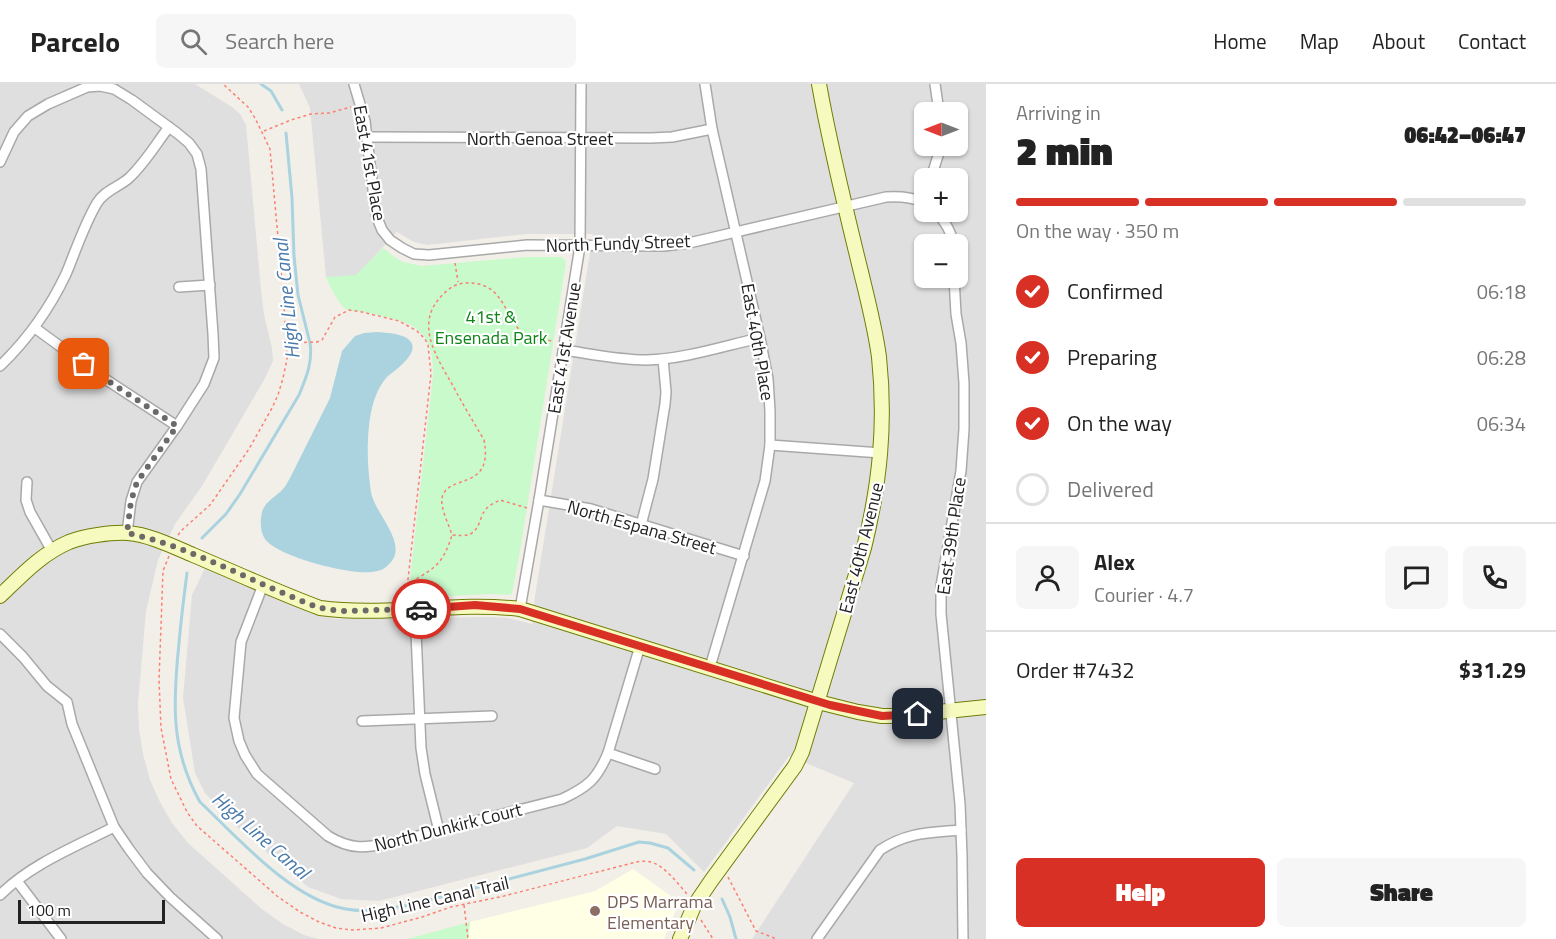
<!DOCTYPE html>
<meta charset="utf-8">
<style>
:root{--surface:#fff;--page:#f6f6f6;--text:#222;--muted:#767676;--line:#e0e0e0;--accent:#d93025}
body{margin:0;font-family:"Titillium Web",sans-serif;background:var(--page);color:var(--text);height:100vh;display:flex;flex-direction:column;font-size:22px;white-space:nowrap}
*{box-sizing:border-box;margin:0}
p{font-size:20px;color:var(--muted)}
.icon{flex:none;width:33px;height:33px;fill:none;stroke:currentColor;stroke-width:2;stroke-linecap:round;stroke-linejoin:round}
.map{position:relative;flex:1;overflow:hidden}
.panel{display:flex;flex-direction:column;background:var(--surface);width:570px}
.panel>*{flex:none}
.needle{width:39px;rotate:270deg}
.controls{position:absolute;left:914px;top:18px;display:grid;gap:12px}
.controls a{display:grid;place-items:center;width:54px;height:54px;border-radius:9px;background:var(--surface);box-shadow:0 2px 4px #0004;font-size:30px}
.scale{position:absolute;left:18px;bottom:15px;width:147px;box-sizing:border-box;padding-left:6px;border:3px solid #222;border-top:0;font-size:16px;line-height:21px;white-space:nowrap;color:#222;-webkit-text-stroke:4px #fff;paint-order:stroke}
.pin{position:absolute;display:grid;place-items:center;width:51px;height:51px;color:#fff;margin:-26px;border-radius:12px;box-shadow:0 3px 9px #0006}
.courier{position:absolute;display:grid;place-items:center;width:60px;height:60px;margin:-30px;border:4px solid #d93025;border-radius:50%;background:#fff;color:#222;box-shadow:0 2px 8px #0007}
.overview em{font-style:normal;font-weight:800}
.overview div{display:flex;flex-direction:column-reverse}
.overview{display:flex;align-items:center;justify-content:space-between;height:102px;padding:0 30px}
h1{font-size:39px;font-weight:800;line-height:45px}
.bar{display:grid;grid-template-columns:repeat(4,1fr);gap:9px 6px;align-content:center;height:72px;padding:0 30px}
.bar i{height:8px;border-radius:4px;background:var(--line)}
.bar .selected{background:var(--accent)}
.bar p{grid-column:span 4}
.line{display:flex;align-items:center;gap:15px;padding:0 30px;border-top:2px solid var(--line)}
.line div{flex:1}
.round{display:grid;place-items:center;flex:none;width:63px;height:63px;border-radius:9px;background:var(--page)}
ol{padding:0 30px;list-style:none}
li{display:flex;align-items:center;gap:18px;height:66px}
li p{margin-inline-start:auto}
li .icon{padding:6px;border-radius:50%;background:var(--accent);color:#fff;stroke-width:4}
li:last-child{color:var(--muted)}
li i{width:33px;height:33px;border:3px solid var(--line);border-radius:50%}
.cta{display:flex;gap:12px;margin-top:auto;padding:12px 30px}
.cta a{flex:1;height:69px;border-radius:9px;background:var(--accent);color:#fff;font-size:24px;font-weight:800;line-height:69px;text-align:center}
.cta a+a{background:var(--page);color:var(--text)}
header{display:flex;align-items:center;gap:36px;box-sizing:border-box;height:84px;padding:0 30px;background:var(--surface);border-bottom:2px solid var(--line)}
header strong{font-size:28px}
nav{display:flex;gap:33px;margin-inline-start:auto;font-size:21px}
.search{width:420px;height:54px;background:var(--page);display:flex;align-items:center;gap:15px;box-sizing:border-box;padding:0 21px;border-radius:9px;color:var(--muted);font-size:22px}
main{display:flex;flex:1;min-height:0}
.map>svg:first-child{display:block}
.residential{fill:#e0dfdf;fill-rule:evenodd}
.education{fill:#ffffe5}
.park{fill:#c8facc}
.water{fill:#aad3df}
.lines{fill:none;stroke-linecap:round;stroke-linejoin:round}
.stream{stroke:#aad3df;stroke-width:3}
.street-casing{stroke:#a9a9a9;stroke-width:12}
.secondary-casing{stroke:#707d05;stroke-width:16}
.path{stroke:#fa8072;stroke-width:1.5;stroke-dasharray:3 3;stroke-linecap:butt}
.street{stroke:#fff;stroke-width:9}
.secondary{stroke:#f7fabf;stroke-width:14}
.done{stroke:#6b6a68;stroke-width:6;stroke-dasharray:0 10.8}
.route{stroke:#d93025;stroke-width:8}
.education-dot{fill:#8d6e63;stroke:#fff;stroke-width:2}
.labels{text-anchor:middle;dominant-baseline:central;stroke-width:4.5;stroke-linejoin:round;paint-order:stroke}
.street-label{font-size:18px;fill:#222;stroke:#fff}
.park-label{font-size:18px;fill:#0c8416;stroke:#fff}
.education-label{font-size:18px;fill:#785e54;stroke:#fff;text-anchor:start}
.water-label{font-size:20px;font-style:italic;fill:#4a7aab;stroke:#fff}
</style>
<header>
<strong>Parcelo</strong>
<div class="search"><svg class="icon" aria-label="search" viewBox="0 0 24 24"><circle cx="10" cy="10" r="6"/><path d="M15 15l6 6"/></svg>Search here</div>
<nav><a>Home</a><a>Map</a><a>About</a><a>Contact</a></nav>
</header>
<main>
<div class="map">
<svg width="986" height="855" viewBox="0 0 986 855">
<rect width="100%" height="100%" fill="#f2efe9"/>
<g class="residential">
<polygon points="0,0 195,0 232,23 240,30 246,41 261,206 264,231 272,264 273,277 264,296 202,402 175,440 158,476 146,527 138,620 139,645 143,670 150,696 160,718 172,739 188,759 263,826 283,840 304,851 318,855 0,855"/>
<path d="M299,0H986V855H752L854,699L789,672L704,788L666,750L617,742L587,764L379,817L341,815L308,803L235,741L205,709L195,689L183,614L192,511L206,482L315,531L336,535H357L487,533L508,534L532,540L535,512L593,150H526L428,161L414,158L397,148L356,192L326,193L310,24ZM924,28H957V62H924ZM924,94H957V128H924ZM924,160H957V194H924Z"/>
</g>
<polygon class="education" points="633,785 679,818 664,855 468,855 470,838 595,807"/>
<g class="park">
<path d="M383,164L393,172L403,178L422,182L525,173H562L566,178L521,461L512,510L508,511L494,510L407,514L405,512L409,503L433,292C435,239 406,238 364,228C359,227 351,228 346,225C339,221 329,201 326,193L356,191Z"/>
<polygon points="470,838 468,855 407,855"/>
</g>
<path class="water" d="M377,248C386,249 405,249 411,258C419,270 395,286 387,293C372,310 369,335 368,357C367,369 369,401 372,412C378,433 410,462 388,481C384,486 378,487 372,488C350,491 278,473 265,455C260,448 260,436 262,428C265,417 276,413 283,405C286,402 288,397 290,394L330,314L342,267L355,252L364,249Z"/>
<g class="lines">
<g class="stream">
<polyline points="261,0 271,7 282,26"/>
<path d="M202,454L226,430L240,410L299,311C306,294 313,278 310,259L298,211L294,172L292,114L286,49"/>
<path d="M187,489C184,512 181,536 179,559C173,617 170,665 200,718C238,754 292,816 346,825C367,829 389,824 410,821L585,775L639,758L650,759L668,764L694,786"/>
<polyline points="722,815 730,833 736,855"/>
</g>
<defs>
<g id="street">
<path d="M354,0L365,37L376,131L382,146L390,156L402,164L414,170L429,171L527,161L664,162L689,159L886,113C900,112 911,113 924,118"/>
<polyline points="705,0 712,45 760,254 768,295 770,327 770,361 765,397 710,583"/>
<polyline points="935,0 939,28"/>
<polyline points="366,53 651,54 672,53 712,45"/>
<polyline points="0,78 14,48 28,32 48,20 87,3 100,2 114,5 132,16 177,49 189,59 197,70 201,85 213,250 214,274 204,300 177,342 137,398 131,417 127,449"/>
<polyline points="931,94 941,62"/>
<path d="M936,128C946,138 950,147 954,160"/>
<polyline points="954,194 956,230 961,259 964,299 964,345 961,387 941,502 941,530 960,720 962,772 963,855"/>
<polyline points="179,203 210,201"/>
<polyline points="35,244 102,293 177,342"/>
<path d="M564,266C591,270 619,276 646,276C685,275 723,262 760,254"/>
<path d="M0,282C28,255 49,226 66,190C76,166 84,141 97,119C105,106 119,103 129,94C145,79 156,60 169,43"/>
<polyline points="770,361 881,369"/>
<polyline points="27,398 26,416 30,428 52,467"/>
<polyline points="539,416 591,425 744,472"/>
<polyline points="641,441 653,395 665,320 666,308 663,275"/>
<path d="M263,501L241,558L234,634L239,657L245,671L257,690L328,752C351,766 365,764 390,759L562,715C588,703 597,695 608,669L640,562"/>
<polyline points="415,525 421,664 425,690 439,747"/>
<polyline points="520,525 539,416 580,162 581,0"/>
<polyline points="0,550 23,573 47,602 67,618 72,640 114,743 129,765 147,789 170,813 217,855"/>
<polyline points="362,637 492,632"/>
<polyline points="608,669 655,685"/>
<polyline points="17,797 61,855"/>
<path d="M0,811C31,780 75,763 114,743"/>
<path d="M817,855L880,766C908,748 928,749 961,746"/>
</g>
<g id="secondary">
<path d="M0,512C21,492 41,470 69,458C84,452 111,448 128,449C150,451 172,462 193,471C236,489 277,508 320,524C387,533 454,517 520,525L818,618L858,628L882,632H899L986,623"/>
<path d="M680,855L694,822L711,797L795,682L802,668L864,464C880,399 886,339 879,273C875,243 867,213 860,184C845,123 830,62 819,0"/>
</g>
</defs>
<use href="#street" class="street-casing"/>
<use href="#secondary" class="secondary-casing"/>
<g class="path">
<polyline points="264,47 291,36 311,30 329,29 351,23"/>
<polyline points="455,179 458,198"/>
<polyline points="286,259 317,258 322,256 335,233 349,226 362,228 399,237 417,247 425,255 428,261 431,290 407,504"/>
<path d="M527,424L500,416C494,419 487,422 484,428C482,430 481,435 480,437C474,453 467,452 452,451C449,441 440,423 442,414C447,389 494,408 484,356C473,337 462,319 452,300C434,269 412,235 448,206C458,197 474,197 487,203C508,214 508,244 531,254C538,257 546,256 553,257"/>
<polyline points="178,451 182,446 210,421 249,365 272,324 278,311 283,294 287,275 284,220 270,65 255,34 248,23 223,0"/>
<path d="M169,472L163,487L159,596L161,644L171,695L187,728L197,742L277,812L300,828L319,838L336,844L352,846L381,844L422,833L451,823L504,812L636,778C641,777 646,777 651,778C665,782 678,800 688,811"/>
<path d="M403,514C406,497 421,494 433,484C443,476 448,464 452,451"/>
<polyline points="728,793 756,847 777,855"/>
<polyline points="464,821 468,855"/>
<polyline points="701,836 713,855"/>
</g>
<use href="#street" class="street"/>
<use href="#secondary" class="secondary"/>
</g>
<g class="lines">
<path class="done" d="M84,280L102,293L177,342L137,398L131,417L127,449C193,463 257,501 320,524L341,527L421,525"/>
<polyline class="route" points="421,525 475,521 520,525 830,621 882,632 918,630"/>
</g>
<circle class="education-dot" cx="595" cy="827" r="6"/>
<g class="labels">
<g class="street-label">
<text x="540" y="54">North Genoa Street</text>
<text transform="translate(370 79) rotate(80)">East 41st Place</text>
<text transform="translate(618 159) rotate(-2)">North Fundy Street</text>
<text transform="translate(758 258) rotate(80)">East 40th Place</text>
<text transform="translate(564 264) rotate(-81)">East 41st Avenue</text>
<text transform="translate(642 443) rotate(16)">North Espana Street</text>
<text transform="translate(951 452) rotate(-82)">East 39th Place</text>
<text transform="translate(861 464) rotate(-76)">East 40th Avenue</text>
<text transform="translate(448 743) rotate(-14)">North Dunkirk Court</text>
<text transform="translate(435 815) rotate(-13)">High Line Canal Trail</text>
</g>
<g class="park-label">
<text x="491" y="232">41st &amp;<tspan x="491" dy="21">Ensenada Park</tspan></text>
</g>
<g class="education-label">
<text x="607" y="817">DPS Marrama<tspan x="607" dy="21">Elementary</tspan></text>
</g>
<g class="water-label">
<text transform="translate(286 215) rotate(-96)">High Line Canal</text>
<text transform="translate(261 751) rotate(41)">High Line Canal</text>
</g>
</g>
</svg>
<div class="controls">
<a><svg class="needle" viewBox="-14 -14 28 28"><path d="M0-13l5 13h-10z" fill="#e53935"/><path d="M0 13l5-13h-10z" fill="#767676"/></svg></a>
<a>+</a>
<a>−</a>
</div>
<div class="scale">100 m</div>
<div class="pin" style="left:84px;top:280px;background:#ea580c"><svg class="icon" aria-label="bag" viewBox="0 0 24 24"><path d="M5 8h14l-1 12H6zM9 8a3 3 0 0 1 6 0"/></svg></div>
<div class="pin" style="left:918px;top:630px;background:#1f2937"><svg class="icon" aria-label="home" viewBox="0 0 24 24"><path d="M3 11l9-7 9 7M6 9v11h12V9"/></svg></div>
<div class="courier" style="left:421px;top:525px"><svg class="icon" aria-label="car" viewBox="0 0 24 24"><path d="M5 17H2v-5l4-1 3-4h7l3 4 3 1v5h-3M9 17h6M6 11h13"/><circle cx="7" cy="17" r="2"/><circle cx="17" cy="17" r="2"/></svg></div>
</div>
<section class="panel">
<div class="overview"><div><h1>2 min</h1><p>Arriving in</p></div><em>06:42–06:47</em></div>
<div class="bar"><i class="selected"></i><i class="selected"></i><i class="selected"></i><i></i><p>On the way · 350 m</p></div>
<ol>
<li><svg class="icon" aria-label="check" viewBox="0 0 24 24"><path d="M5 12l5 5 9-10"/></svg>Confirmed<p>06:18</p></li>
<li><svg class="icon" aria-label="check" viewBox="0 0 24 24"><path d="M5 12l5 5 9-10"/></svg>Preparing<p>06:28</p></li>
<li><svg class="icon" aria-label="check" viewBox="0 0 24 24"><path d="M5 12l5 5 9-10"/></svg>On the way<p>06:34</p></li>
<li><i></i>Delivered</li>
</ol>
<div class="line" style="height:108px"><a class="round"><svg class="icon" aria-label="person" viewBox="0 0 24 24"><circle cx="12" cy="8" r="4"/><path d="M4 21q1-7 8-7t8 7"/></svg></a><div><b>Alex</b><p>Courier · 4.7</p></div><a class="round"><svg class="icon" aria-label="chat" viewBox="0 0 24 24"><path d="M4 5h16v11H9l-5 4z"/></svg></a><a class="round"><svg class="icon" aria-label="phone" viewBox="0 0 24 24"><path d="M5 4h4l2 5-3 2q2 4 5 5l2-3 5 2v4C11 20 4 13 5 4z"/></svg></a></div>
<div class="line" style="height:78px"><div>Order #7432</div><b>$31.29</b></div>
<div class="cta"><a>Help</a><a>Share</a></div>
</section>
</main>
